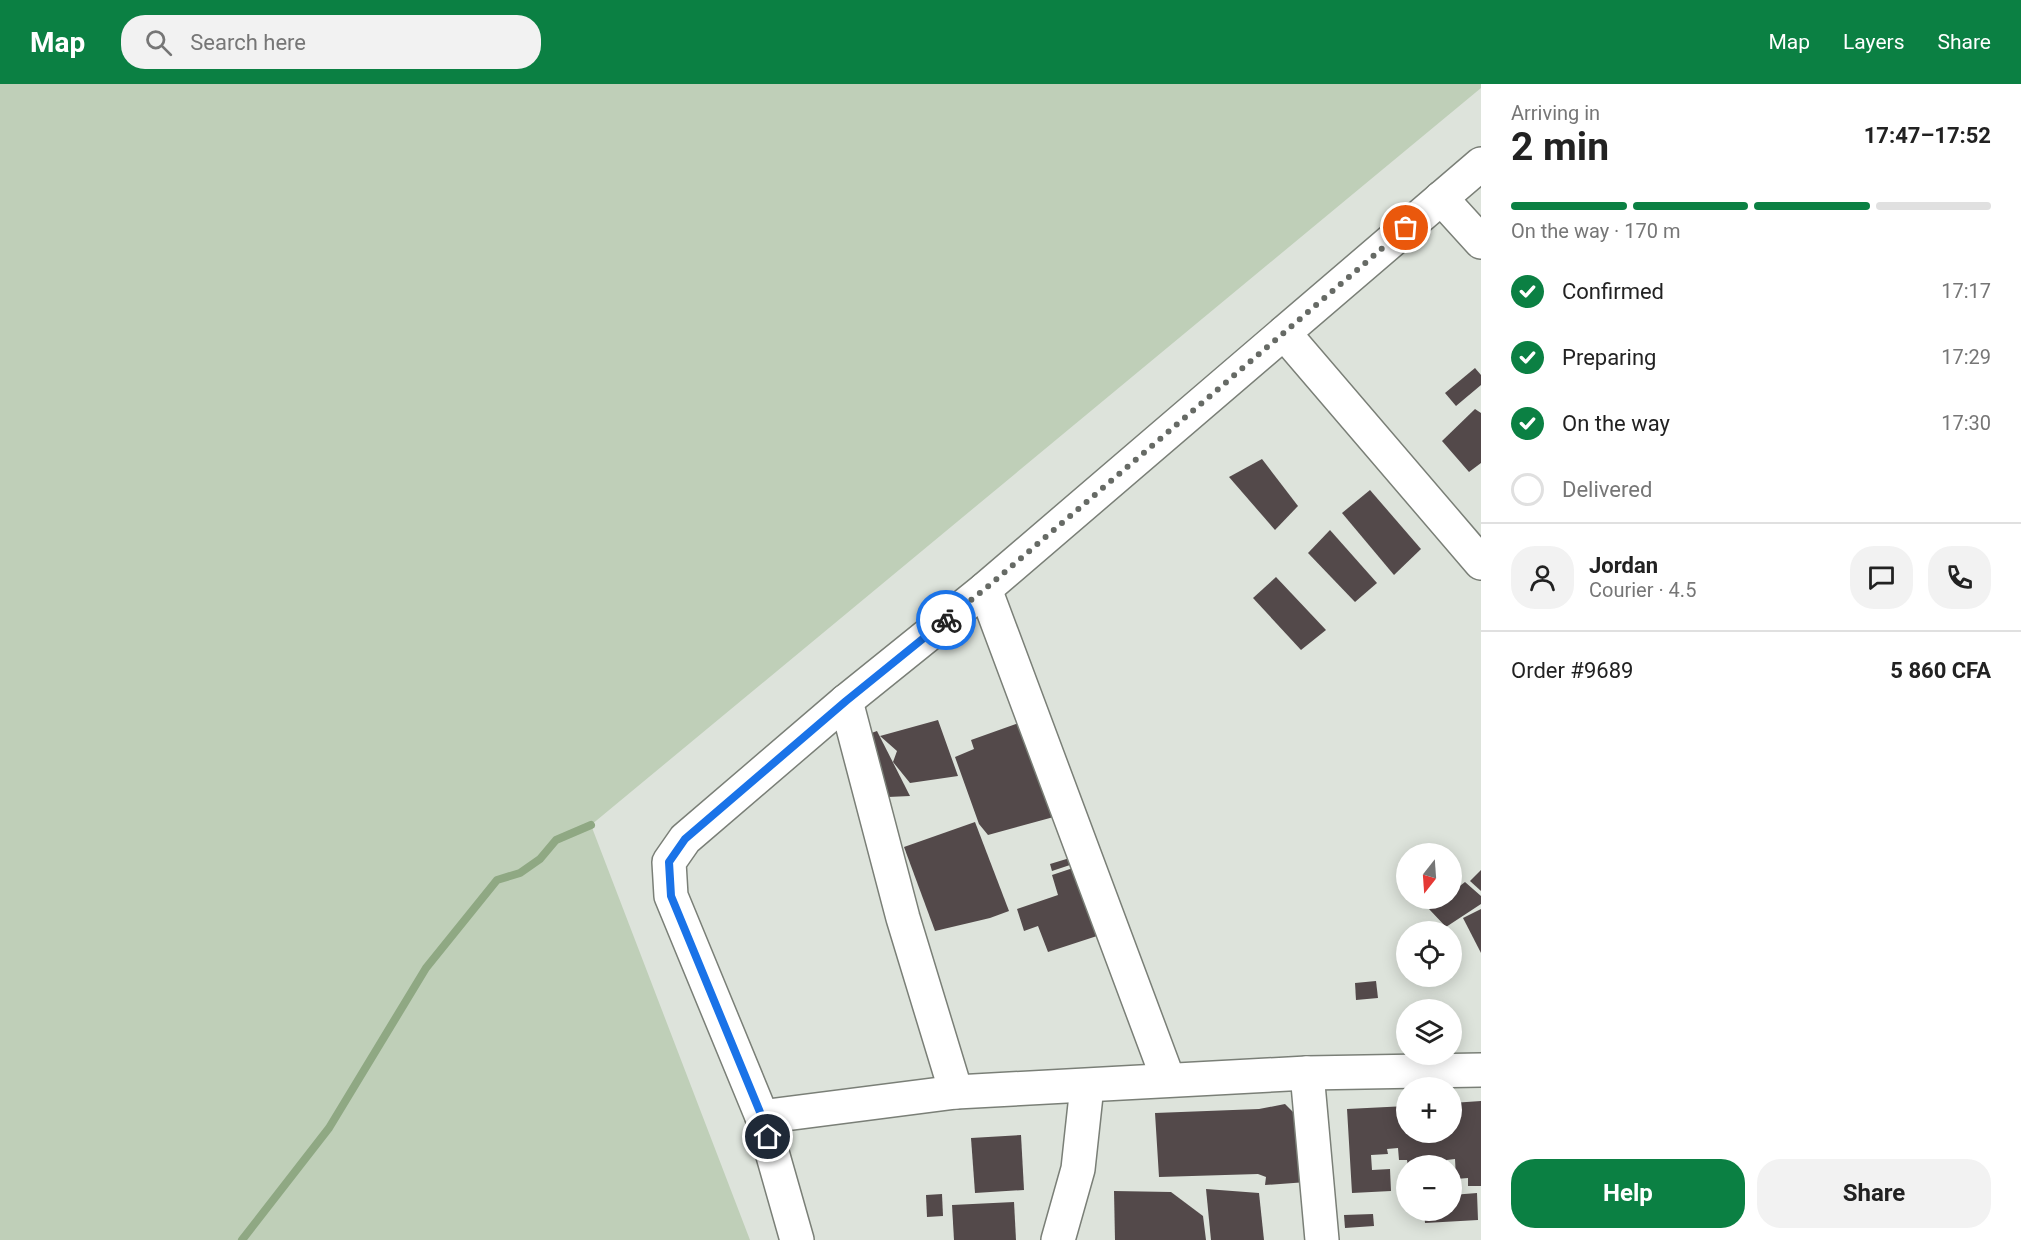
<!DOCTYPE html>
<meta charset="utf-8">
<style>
:root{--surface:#fff;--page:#f2f2f2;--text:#222;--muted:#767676;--line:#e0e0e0;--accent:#0b8043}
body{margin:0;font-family:Roboto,sans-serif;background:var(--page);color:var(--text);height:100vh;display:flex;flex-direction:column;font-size:22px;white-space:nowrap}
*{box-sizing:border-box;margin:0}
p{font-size:20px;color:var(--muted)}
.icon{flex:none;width:33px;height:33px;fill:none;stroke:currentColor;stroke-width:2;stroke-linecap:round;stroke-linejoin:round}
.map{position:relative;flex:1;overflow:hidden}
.panel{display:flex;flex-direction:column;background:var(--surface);width:540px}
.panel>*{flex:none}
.needle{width:39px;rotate:197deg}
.tools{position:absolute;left:1396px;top:759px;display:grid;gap:12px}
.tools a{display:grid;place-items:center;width:66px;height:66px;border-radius:50%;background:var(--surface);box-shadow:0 3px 15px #0003;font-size:30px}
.pin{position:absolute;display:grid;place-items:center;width:51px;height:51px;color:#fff;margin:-26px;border:3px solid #fff;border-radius:50%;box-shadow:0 2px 6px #0007}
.courier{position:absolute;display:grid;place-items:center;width:60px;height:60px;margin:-30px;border:4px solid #1a73e8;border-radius:50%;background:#fff;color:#222;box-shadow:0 2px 8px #0007}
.summary em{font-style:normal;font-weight:700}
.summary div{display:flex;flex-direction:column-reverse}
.summary{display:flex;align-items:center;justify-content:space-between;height:102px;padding:0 30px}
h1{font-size:39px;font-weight:700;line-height:45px}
.bar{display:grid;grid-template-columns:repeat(4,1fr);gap:9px 6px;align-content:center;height:72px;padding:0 30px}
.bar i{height:8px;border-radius:4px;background:var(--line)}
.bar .on{background:var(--accent)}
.bar p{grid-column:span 4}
.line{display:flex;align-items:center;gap:15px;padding:0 30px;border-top:2px solid var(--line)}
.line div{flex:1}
.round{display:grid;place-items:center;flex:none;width:63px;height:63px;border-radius:24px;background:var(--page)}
ol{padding:0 30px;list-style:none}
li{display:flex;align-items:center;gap:18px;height:66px}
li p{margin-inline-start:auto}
li .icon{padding:6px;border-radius:50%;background:var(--accent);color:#fff;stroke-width:4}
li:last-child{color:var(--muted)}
li i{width:33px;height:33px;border:3px solid var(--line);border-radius:50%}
.primary-button{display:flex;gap:12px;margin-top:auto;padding:12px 30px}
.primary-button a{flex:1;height:69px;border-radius:24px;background:var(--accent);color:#fff;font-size:24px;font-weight:700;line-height:69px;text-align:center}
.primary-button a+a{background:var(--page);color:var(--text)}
header{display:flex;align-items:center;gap:36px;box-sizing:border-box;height:84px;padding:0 30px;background:var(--accent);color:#fff}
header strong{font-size:28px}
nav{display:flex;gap:33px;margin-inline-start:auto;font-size:21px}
.search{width:420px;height:54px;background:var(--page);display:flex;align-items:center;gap:15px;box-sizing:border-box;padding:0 21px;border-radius:24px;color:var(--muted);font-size:22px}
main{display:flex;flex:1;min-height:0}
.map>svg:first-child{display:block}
.green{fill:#bfcfb8}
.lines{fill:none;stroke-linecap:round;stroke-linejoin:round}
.stream{stroke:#8fa883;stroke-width:8}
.building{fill:#53494a}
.minor-casing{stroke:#7a7f77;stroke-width:36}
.minor{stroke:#fff;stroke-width:33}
.done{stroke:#666a65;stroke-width:6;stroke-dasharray:0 10.8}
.route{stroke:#1a73e8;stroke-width:8}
</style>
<header>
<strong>Map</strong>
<div class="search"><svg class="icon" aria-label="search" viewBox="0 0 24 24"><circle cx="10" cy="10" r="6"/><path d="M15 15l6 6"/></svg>Search here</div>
<nav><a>Map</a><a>Layers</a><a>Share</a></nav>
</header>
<main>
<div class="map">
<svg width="1481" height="1156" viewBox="0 0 1481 1156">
<rect width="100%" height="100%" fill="#dde3db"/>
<polygon class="green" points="0,0 1481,0 1481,4 591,741 750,1156 0,1156"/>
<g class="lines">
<polyline class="stream" points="242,1156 329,1044 426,884 497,796 520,789 540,775 556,756 591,741"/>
</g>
<g class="building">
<polygon points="1475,284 1481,291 1481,301 1456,322 1445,309"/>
<polygon points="1475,325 1481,329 1481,379 1469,388 1442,357"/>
<polygon points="1262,375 1298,422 1275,446 1229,393"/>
<polygon points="1370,406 1421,465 1394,491 1342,429"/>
<polygon points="1330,446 1377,499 1355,518 1308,469"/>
<polygon points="1276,493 1326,546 1301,566 1253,514"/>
<polygon points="938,636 958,692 910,699 893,678 897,667 880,652"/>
<polygon points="1027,636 1061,731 988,751 979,740 955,673 974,665 971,656"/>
<polygon points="877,647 910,712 888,713 863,652"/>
<polygon points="975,738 1009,827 990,834 935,847 904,763"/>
<polygon points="1073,773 1076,779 1052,787 1050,780"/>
<polygon points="1073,784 1097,852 1048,868 1038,842 1024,847 1017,825 1058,811 1052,791"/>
<polygon points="1481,786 1481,807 1470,797"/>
<polygon points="1465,798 1481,812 1481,820 1446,843 1429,825 1444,814 1452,814 1452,808"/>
<polygon points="1481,825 1481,869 1463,834"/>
<polygon points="1376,897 1378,914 1356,916 1355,899"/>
<polygon points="1481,1017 1481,1102 1468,1102 1468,1094 1456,1095 1455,1075 1447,1076 1447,1082 1408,1082 1407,1076 1399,1076 1398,1064 1387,1065 1388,1070 1371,1071 1372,1086 1390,1085 1391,1107 1352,1109 1347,1025 1407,1022 1407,1048 1452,1048 1452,1019"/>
<polygon points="1285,1020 1303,1038 1307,1098 1265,1101 1266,1093 1258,1090 1159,1093 1155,1029 1259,1025"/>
<polygon points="1021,1051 1024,1106 975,1109 971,1054"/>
<polygon points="1206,1105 1259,1109 1264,1156 1211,1156"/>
<polygon points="1114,1107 1171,1108 1203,1132 1206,1156 1115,1156"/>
<polygon points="1477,1109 1478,1136 1425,1139 1424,1126 1452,1126 1452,1111"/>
<polygon points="942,1110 943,1132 927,1133 926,1111"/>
<polygon points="1014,1118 1016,1156 954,1156 952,1121"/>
<polygon points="1373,1130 1374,1142 1345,1144 1344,1131"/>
</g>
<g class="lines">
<defs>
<g id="minor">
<polyline points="1441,114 1481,158"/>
<polyline points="1284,249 1481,479"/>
<polyline points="985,505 1168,995"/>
<polyline points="846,617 903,834 956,1008"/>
<polyline points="1307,989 1322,1156"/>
<polyline points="762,1033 956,1008 1307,989 1481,986"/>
<polyline points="797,1156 762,1033 671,812 669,778 685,755 846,617 985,505 1481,80"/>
<polyline points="1058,1156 1078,1085 1087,1002"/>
</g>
</defs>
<use href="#minor" class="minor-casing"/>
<use href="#minor" class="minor"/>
</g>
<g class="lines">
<polyline class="done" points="946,536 985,505 1406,144"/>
<polyline class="route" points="768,1053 762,1033 671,812 669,778 685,755 846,617 946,536"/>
</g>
</svg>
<div class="tools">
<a><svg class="needle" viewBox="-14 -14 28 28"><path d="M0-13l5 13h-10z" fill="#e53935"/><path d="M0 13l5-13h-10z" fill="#767676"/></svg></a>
<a><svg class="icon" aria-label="locate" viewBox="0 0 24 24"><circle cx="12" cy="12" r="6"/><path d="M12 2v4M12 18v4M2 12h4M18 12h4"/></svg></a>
<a><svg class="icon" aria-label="layers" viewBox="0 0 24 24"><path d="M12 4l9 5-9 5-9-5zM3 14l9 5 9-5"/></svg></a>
<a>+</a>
<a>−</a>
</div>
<div class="pin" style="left:1406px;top:144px;background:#ea580c"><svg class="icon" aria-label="bag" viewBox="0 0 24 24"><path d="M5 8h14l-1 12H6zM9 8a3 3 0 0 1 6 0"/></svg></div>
<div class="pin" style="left:768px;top:1053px;background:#1f2937"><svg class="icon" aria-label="home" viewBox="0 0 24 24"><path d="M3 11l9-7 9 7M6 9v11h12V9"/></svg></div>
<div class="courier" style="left:946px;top:536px"><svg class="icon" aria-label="bike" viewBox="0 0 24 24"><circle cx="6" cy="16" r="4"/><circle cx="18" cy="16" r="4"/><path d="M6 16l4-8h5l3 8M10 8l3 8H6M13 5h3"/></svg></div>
</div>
<section class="panel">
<div class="summary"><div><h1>2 min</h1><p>Arriving in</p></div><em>17:47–17:52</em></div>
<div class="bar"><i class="on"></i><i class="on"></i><i class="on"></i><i></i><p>On the way · 170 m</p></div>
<ol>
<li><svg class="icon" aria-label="check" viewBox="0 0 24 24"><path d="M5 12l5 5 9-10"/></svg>Confirmed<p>17:17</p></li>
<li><svg class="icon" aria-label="check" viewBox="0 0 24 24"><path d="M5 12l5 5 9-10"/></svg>Preparing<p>17:29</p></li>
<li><svg class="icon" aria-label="check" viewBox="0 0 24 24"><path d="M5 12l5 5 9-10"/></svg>On the way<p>17:30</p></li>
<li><i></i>Delivered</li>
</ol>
<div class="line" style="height:108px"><a class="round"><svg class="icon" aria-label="person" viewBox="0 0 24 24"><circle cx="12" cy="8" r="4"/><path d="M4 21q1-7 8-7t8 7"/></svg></a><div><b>Jordan</b><p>Courier · 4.5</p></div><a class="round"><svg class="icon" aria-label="chat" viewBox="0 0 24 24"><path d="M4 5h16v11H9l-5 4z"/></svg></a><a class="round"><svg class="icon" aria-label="phone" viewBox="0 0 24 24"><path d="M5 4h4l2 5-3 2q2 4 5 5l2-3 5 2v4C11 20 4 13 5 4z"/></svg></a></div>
<div class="line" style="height:78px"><div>Order #9689</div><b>5 860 CFA</b></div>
<div class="primary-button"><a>Help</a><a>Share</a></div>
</section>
</main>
